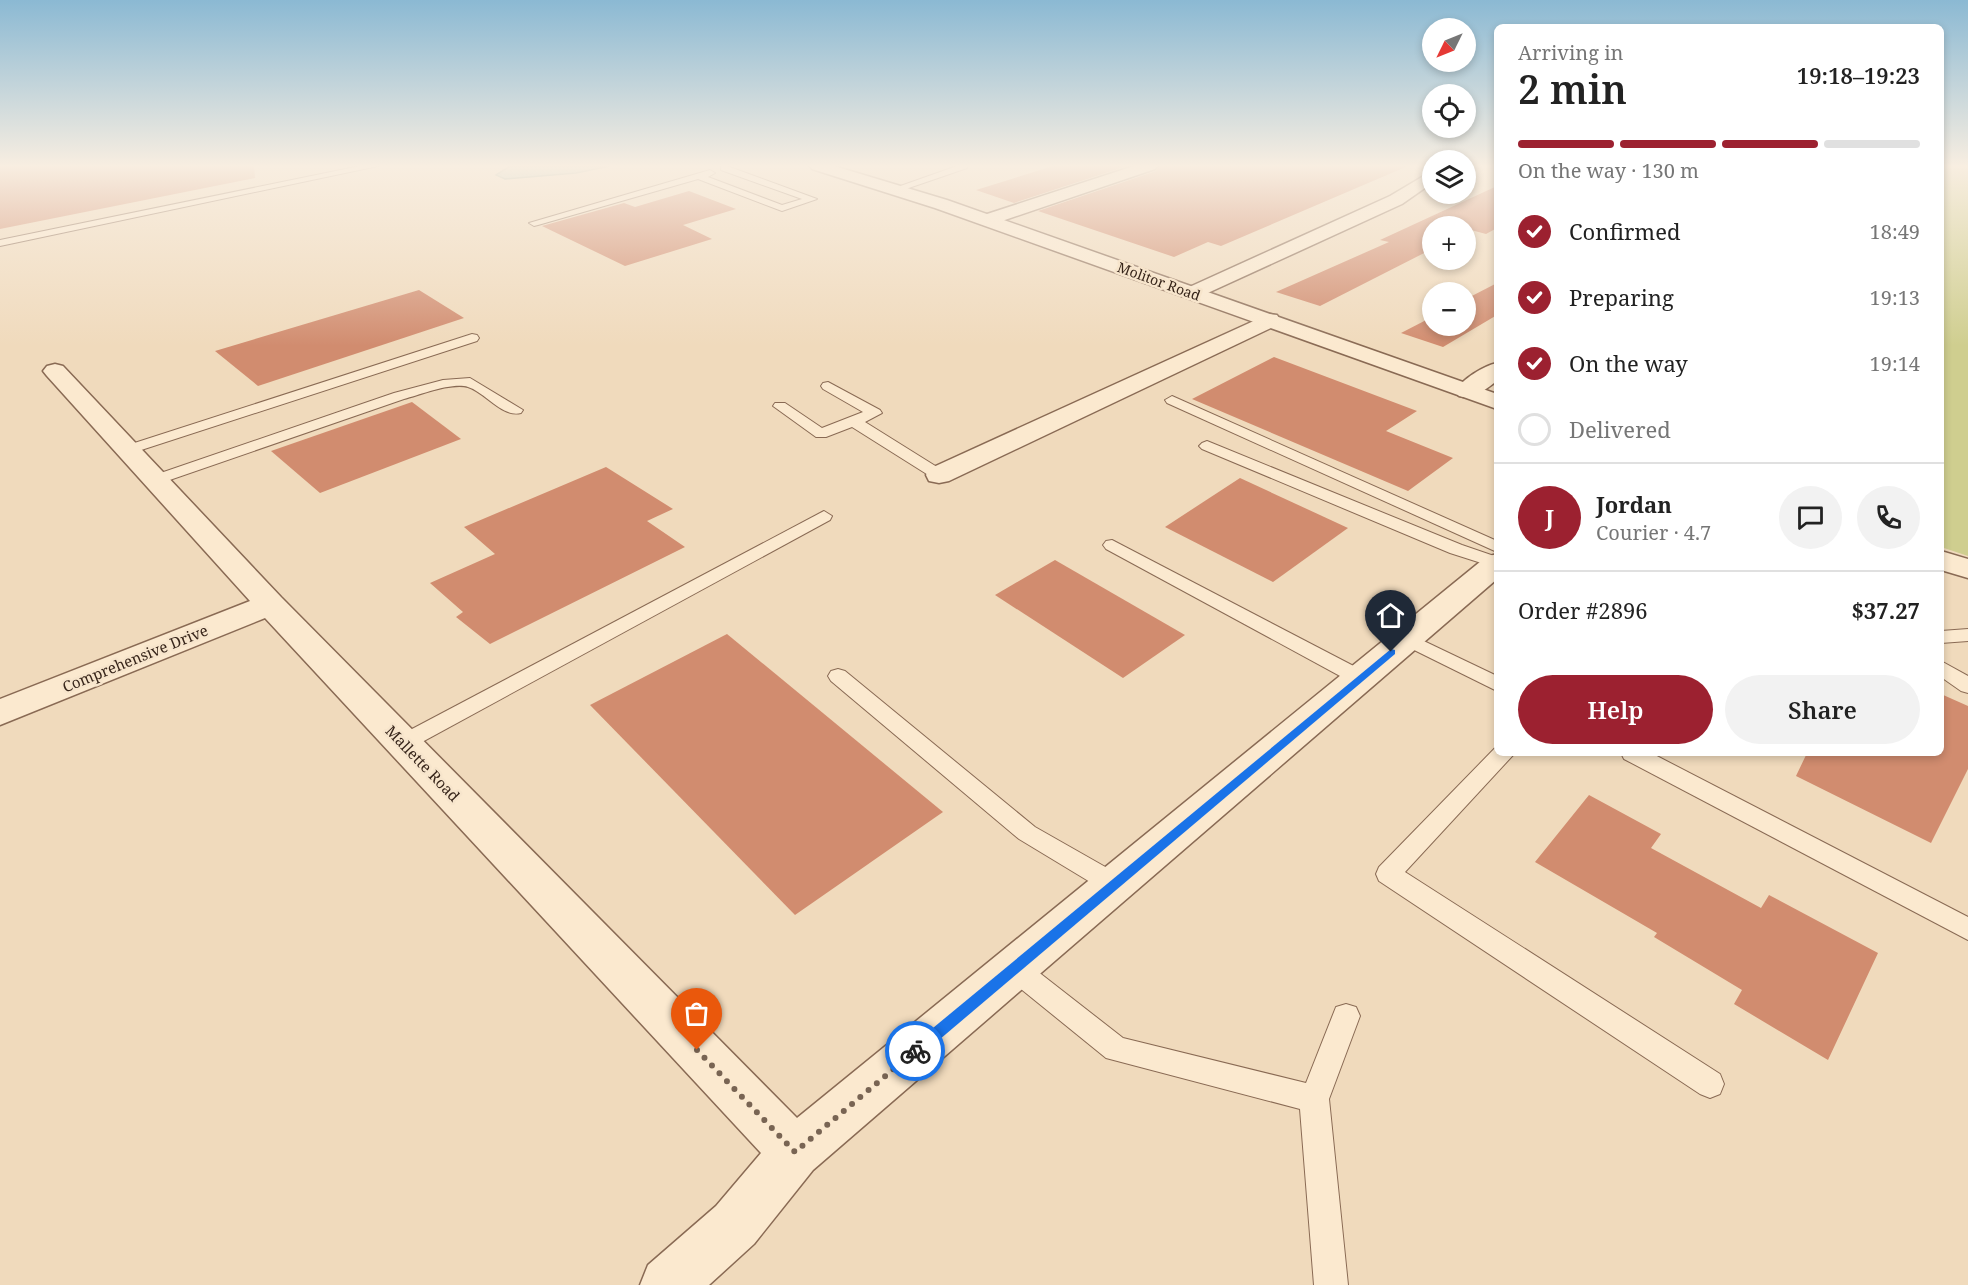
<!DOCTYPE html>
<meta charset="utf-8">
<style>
:root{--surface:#fff;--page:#f2f2f2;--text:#222;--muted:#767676;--line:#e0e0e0;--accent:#9c2130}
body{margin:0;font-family:"Noto Serif",serif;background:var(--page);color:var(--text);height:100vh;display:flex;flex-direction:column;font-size:22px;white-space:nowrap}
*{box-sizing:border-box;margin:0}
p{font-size:20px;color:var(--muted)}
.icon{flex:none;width:33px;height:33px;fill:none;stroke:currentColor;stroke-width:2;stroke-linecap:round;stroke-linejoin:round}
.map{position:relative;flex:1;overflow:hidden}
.details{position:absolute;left:1494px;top:24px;width:450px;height:732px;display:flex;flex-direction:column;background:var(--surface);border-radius:9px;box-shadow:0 3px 9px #0003}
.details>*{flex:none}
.needle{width:39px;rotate:227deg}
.buttons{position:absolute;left:1422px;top:18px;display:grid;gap:12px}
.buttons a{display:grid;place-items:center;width:54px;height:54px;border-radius:50%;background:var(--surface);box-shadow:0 3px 9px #0003;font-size:30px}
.pin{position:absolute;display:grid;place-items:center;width:51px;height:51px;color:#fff;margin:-62px -26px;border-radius:50% 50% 50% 0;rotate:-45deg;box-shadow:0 0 6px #0007}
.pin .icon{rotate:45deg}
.courier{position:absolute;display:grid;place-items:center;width:60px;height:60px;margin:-30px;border:4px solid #1a73e8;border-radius:50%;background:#fff;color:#222;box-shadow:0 2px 8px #0007}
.headline em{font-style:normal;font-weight:600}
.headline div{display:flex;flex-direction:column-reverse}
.headline{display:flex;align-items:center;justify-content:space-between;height:102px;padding:0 24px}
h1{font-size:39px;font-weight:600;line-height:45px}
.bar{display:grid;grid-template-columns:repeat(4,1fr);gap:9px 6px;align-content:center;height:72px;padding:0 24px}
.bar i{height:8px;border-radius:4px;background:var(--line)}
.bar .on{background:var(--accent)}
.bar p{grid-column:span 4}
.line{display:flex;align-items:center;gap:15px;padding:0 24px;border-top:2px solid var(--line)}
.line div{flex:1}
.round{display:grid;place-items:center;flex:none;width:63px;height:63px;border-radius:32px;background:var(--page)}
ol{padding:0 24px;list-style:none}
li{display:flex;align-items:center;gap:18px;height:66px}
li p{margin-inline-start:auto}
li .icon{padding:6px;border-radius:50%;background:var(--accent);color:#fff;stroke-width:4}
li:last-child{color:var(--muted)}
li i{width:33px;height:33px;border:3px solid var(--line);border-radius:50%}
.cta{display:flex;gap:12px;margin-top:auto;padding:12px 24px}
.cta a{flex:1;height:69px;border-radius:36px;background:var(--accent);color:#fff;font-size:24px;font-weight:600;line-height:69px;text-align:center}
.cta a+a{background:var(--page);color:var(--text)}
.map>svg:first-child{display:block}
.green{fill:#cfce8f}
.water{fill:#a0c1b3;stroke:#678f80;stroke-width:1.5}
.building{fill:#d18c6f}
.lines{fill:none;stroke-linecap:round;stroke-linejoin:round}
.service-casing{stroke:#896a54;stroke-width:2}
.minor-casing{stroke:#896a54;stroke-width:3}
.tertiary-casing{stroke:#896a54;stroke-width:3}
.service{fill:#fbe9cf;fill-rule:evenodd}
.minor{fill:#fbe9cf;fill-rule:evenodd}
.tertiary{fill:#fbe9cf;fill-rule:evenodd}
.route{fill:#1a73e8}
.done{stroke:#786453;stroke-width:6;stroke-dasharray:0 10.8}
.labels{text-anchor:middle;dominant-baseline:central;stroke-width:5;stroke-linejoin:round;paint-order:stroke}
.far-street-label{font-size:14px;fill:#37251a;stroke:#f7e5cc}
.street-label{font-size:15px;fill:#37251a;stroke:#f7e5cc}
</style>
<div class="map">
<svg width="1968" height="1285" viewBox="0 0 1968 1285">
<rect width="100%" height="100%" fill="#f0dabc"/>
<polygon class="green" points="1941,166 1968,166 1968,556 1941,547"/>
<polygon class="water" points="510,166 610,166 576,173 505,179 496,175"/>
<g class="building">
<polygon points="0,166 254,166 255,178 0,229"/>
<polygon points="1053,166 1127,166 1014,203 976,190"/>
<polygon points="1159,166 1408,166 1221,246 1208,242 1174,257 1038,211 1156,171"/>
<polygon points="1497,186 1497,228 1486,234 1471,230 1466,233 1466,226 1432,226 1432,249 1320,306 1276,292 1389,242 1380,240"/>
<polygon points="689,191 736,209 683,225 712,239 625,266 542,226 624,203 635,207"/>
<polygon points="1497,283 1497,315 1443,347 1401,333 1432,317 1432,326 1466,326 1466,299"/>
<polygon points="419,290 464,318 258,386 215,351"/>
<polygon points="1274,357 1417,411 1386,431 1453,458 1408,491 1192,399"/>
<polygon points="412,402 461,439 320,493 271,451"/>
<polygon points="606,467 673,509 647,521 685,547 490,644 456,617 463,612 430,583 495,554 464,527"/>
<polygon points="1240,478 1348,528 1273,582 1165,527"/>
<polygon points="1055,560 1185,635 1123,678 995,595"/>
<polygon points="727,634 943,812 795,915 590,705"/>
<polygon points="1941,694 1968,706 1968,769 1931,843 1796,776 1807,753 1941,753"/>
<polygon points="1589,795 1661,834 1651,848 1761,908 1769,895 1878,953 1828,1060 1734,1004 1742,990 1654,937 1657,933 1535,862"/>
</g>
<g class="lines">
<defs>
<g id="service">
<polygon points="360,166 378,166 0,246 0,240"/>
<polygon points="721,166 727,166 817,199 782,211 698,179 538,225 534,226 529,223 710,170 715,173 708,177 782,205 802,199 721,170"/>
<polygon points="957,166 967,166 967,168 900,191 892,189"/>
<polygon points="472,334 477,335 479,338 477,341 132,453 122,453 119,450 122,447"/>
<path d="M470,378L523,410L521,413C502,418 485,392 468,387C452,382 420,395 404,399L161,483H149L147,480L149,477L394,393L443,380Z"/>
<polygon points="828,382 880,410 882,413 865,422 945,472 947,475 945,478 933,478 852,427 826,437 816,437 773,406 775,403 785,403 822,428 863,412 823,389 821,386 823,383"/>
<polygon points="1172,396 1497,541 1497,552 1167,403 1165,400"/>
<polygon points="1207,441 1462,545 1497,557 1497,568 1450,553 1202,449 1199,446 1202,443"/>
<polygon points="824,511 832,516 830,520 411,748 403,751 395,748 392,743 395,738"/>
<polygon points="1112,540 1367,673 1370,678 1367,683 1360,685 1353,683 1106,549 1103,545 1106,541"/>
<polygon points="1968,629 1968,641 1941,643 1941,631"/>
<polygon points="1407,633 1497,676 1497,691 1400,643 1397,639 1400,635"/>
<polygon points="1941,661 1968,676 1968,693 1961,691 1941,677"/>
<polygon points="838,669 845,671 1035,827 1123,877 1126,884 1123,891 1114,894 1105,891 1019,839 831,681 828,676 831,671"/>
<polygon points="1496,747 1497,753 1515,753 1405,872 1720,1074 1724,1084 1720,1094 1710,1098 1700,1094 1379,881 1376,874 1379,867"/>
<polygon points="1621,753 1651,753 1968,917 1968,940 1624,759"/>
<polygon points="1014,957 1023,960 1123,1038 1306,1083 1336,1007 1346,1004 1356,1007 1360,1016 1329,1099 1348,1285 1314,1285 1300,1109 1106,1058 1005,976 1001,968 1005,960"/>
</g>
<g id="minor">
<polygon points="1134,166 1157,166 1155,169 993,224 981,224 978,220 981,216"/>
<polygon points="1432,171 1432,183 1402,204 1199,297 1185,297 1182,293 1185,289 1390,196"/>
<polygon points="1269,314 1277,315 1280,320 1277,325 949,481 939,483 929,481 926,475 929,469"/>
<path d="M1497,363V381C1484,390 1475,400 1459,396L1455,391C1463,379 1483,366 1497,363Z"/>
<polygon points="55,364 63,366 281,597 797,1118 1486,557 1497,554 1497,579 813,1170 754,1244 709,1285 640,1285 648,1265 716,1206 761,1153 265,618 0,725 0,699 250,601 47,376 43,371 47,366"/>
</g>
<g id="tertiary">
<polygon points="810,166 834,166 947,200 1497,394 1497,409 935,208 812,169"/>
<polygon points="1941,551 1968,559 1968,578 1941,570"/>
</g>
</defs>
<use href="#service" class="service-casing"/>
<use href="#minor" class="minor-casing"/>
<use href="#tertiary" class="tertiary-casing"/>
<use href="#service" class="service"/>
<use href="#minor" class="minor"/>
<use href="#tertiary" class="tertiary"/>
</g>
<linearGradient id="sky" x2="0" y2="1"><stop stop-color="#8bb9d3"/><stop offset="0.48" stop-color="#f8eee1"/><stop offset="1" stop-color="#f8eee1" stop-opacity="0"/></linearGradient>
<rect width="1968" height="346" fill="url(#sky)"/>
<polygon class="route" points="1391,649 1395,650 1395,654 920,1056 915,1058 910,1056 908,1051 910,1047"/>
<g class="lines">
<polyline class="done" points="697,1050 795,1152 915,1051"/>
</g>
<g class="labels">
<g class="far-street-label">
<text transform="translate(1159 281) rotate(20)">Molitor Road</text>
</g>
<g class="street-label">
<text transform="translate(135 658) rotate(-22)">Comprehensive Drive</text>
<text transform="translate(423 763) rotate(46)">Mallette Road</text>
</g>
</g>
</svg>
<div class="buttons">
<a><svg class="needle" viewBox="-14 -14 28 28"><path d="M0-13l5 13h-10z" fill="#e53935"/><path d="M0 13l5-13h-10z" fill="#767676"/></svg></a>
<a><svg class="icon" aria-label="locate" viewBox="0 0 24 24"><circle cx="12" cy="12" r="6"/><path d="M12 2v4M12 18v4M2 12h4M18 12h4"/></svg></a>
<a><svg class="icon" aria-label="layers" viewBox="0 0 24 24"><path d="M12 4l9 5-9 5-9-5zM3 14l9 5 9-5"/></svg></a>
<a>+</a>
<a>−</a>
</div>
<div class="pin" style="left:697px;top:1050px;background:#ea580c"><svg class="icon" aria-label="bag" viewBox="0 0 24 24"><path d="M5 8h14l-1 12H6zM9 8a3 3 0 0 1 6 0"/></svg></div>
<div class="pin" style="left:1391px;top:652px;background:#1f2937"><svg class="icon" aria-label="home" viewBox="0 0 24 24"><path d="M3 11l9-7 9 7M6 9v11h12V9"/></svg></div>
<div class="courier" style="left:915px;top:1051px"><svg class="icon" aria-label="bike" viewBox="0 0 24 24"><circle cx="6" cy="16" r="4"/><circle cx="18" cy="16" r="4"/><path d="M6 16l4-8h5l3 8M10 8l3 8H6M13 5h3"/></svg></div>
<section class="details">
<div class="headline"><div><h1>2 min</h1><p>Arriving in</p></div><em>19:18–19:23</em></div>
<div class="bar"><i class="on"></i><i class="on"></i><i class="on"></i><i></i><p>On the way · 130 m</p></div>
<ol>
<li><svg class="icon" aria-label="check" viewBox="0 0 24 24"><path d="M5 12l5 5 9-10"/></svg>Confirmed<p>18:49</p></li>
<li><svg class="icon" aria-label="check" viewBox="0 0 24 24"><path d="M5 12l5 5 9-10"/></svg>Preparing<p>19:13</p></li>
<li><svg class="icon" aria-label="check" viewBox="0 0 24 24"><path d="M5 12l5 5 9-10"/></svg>On the way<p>19:14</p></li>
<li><i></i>Delivered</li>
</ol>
<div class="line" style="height:108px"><b class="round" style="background:var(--accent);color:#fff">J</b><div><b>Jordan</b><p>Courier · 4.7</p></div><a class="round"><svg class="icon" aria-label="chat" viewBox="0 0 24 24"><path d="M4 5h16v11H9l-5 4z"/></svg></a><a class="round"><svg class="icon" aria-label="phone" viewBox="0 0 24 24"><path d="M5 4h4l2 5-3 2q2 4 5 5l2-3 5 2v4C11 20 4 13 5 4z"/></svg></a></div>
<div class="line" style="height:78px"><div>Order #2896</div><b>$37.27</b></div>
<div class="cta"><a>Help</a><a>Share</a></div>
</section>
</div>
